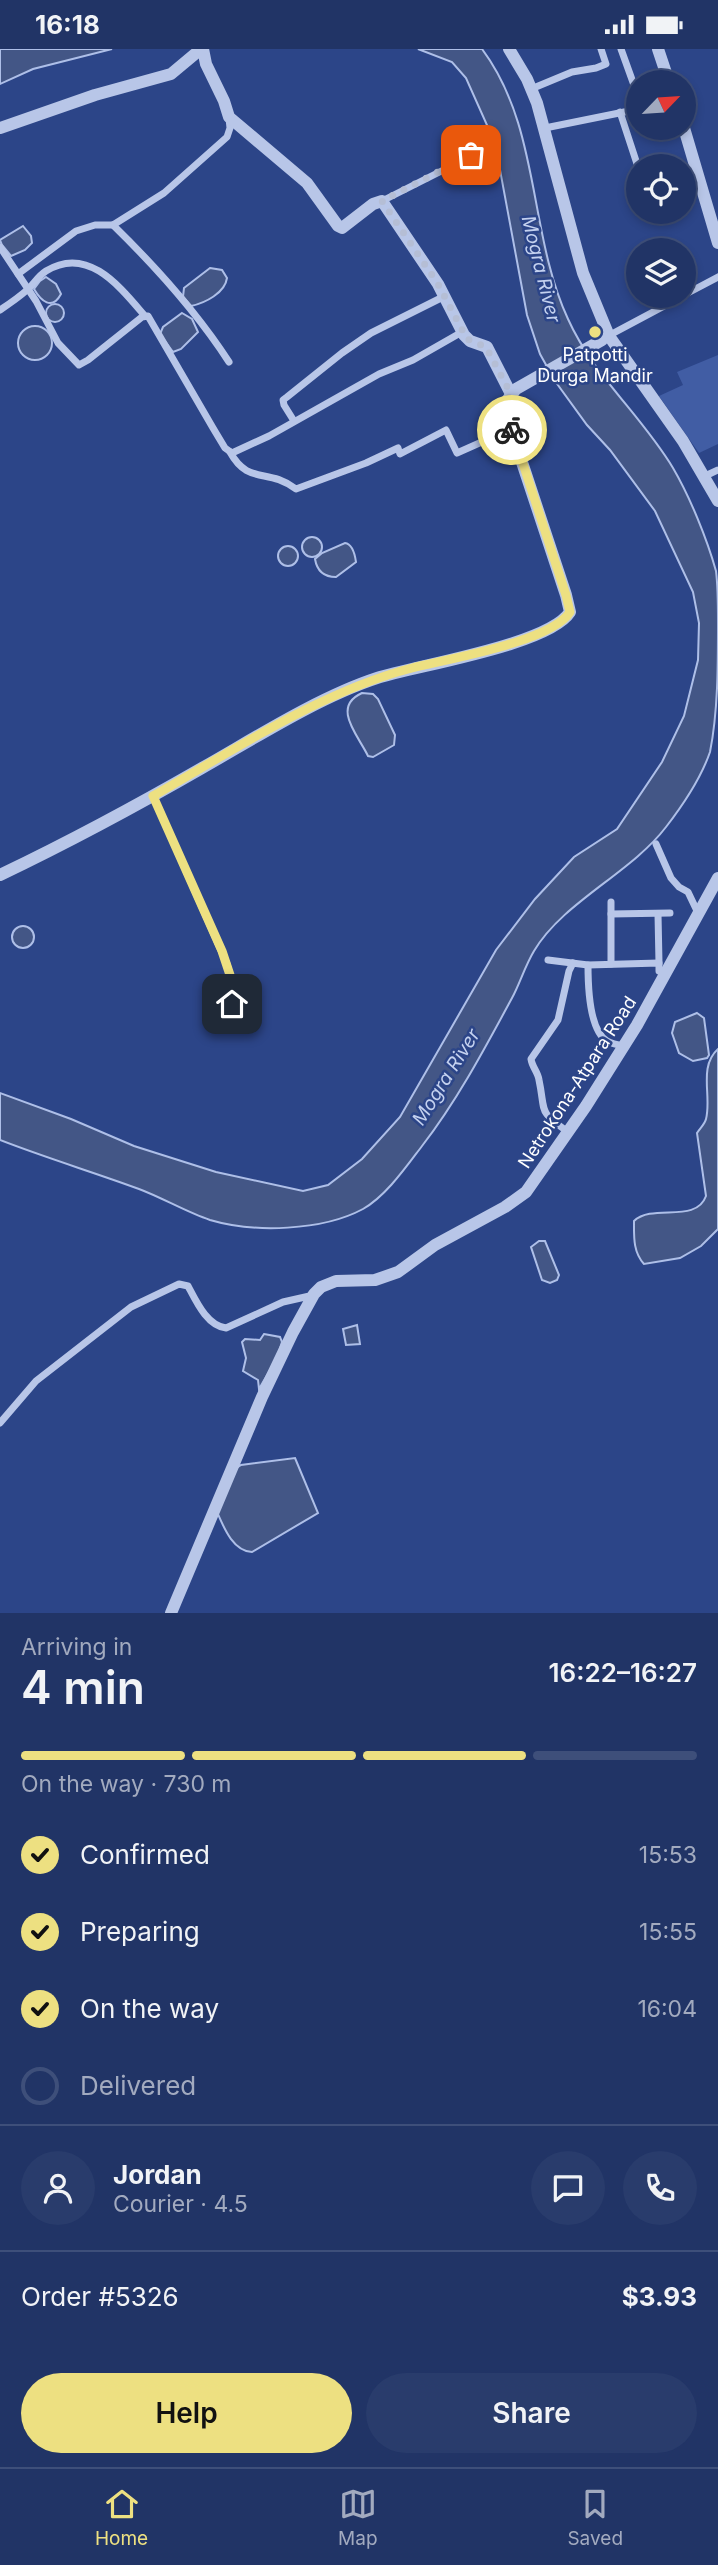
<!DOCTYPE html>
<meta charset="utf-8">
<style>
:root{--surface:#213466;--page:#293c6c;--text:#f1f3f6;--muted:#a2aabf;--line:#3e4f7a;--accent:#ede081}
body{margin:0;font-family:Inter,sans-serif;background:var(--page);color:var(--text);height:100vh;display:flex;flex-direction:column;font-size:26px;white-space:nowrap}
*{box-sizing:border-box;margin:0}
p{font-size:23px;color:var(--muted)}
.icon{flex:none;width:38px;height:38px;fill:none;stroke:currentColor;stroke-width:2;stroke-linecap:round;stroke-linejoin:round}
.map{position:relative;height:1564px;overflow:hidden}
.drawer{display:flex;flex-direction:column;background:var(--surface);flex:1}
.drawer>*{flex:none}
.needle{width:46px;rotate:65deg}
.tools{position:absolute;left:626px;top:21px;display:grid;gap:14px}
.tools a{display:grid;place-items:center;width:70px;height:70px;border-radius:50%;background:var(--surface);box-shadow:0 4px 10px #0003,0 0 0 2px var(--line);font-size:35px}
.pin{position:absolute;display:grid;place-items:center;width:60px;height:60px;color:#fff;margin:-30px;border-radius:14px;box-shadow:0 4px 10px #0006}
.courier{position:absolute;display:grid;place-items:center;width:70px;height:70px;margin:-35px;border:5px solid #ede081;border-radius:50%;background:#fff;color:#222;box-shadow:0 2px 9px #0007}
.overview em{font-style:normal;font-weight:600}
.overview div{display:flex;flex-direction:column-reverse}
.overview{display:flex;align-items:center;justify-content:space-between;height:119px;padding:0 21px}
h1{font-size:46px;font-weight:600;line-height:52px}
.bar{display:grid;grid-template-columns:repeat(4,1fr);gap:10px 7px;align-content:center;height:84px;padding:0 21px}
.bar i{height:9px;border-radius:5px;background:var(--line)}
.bar .on{background:var(--accent)}
.bar p{grid-column:span 4}
.line{display:flex;align-items:center;gap:18px;padding:0 21px;border-top:2px solid var(--line)}
.line div{flex:1}
.round{display:grid;place-items:center;flex:none;width:74px;height:74px;border-radius:37px;background:var(--page)}
ol{padding:0 21px;list-style:none}
li{display:flex;align-items:center;gap:21px;height:77px}
li p{margin-inline-start:auto}
li .icon{padding:7px;border-radius:50%;background:var(--accent);color:#111;stroke-width:4}
li:last-child{color:var(--muted)}
li i{width:38px;height:38px;border:4px solid var(--line);border-radius:50%}
.action{display:flex;gap:14px;margin-top:auto;padding:14px 21px}
.action a{flex:1;height:80px;border-radius:42px;background:var(--accent);color:#111;font-size:28px;font-weight:600;line-height:80px;text-align:center}
.action a+a{background:var(--page);color:var(--text)}
.status{display:flex;justify-content:space-between;align-items:center;height:49px;padding:0 35px;background:var(--surface);direction:ltr}
.status svg{height:19px;fill:currentColor}
.tabs{display:flex;justify-content:space-around;align-items:center;height:98px;border-top:2px solid var(--line);background:var(--surface);font-size:19px;color:var(--muted)}
.tabs a{display:grid;justify-items:center;gap:4px}
.tabs .on{color:var(--accent)}
.map>svg:first-child{display:block}
.green{fill:#415da4}
.water{fill:#435686;stroke:#aebfe8;stroke-width:2}
.lines{fill:none;stroke-linecap:round;stroke-linejoin:round}
.minor{stroke:#b8c6e8;stroke-width:7}
.tertiary{stroke:#b8c6e8;stroke-width:12}
.done{stroke:#b5bed5;stroke-width:7;stroke-dasharray:0 12.6}
.route{stroke:#ede081;stroke-width:9}
.poi-dot{fill:#ede081;stroke:#2c4588;stroke-width:2.5}
.labels{text-anchor:middle;dominant-baseline:central;stroke-width:5;stroke-linejoin:round;paint-order:stroke}
.poi-label{font-size:18px;fill:#fff;stroke:#2c4588}
.street-label{font-size:18px;fill:#fff;stroke:#2c4588}
.water-label{font-size:19px;font-style:italic;fill:#c4d1ef;stroke:#2c4588}
</style>
<div class="status"><b>16:18</b><svg viewBox="0 0 49 12"><path d="M0 12V9h3v3zM5 12V6h3v6zM10 12V3h3v9zM15 12V0h3v12zM26 1h20v11H26zM47 4h2v5h-2z"/></svg></div>
<div class="map">
<svg width="718" height="1564" viewBox="0 0 718 1564">
<rect width="100%" height="100%" fill="#2c4588"/>
<polygon class="green" points="718,306 718,395 699,404 659,347 683,336 677,323"/>
<g class="water">
<polygon points="0,0 112,0 33,20 0,35"/>
<path d="M418,0H482C541,79 528,184 568,270C593,326 642,367 673,419C690,448 707,490 716,522C718,538 718,558 718,574C718,616 718,663 710,703C701,729 683,756 666,778C631,824 563,853 534,902C525,917 520,934 512,949C485,999 457,1052 422,1097C406,1118 386,1147 363,1160C322,1182 254,1184 210,1171C186,1163 163,1149 139,1140C93,1123 46,1109 0,1091V1044L71,1070L134,1097L216,1123L303,1142L328,1136L362,1110L400,1068L496,901L535,850L574,808L617,780L662,713L684,667L698,611L699,574L693,543L655,462L610,401L587,376L555,332L540,305L527,266L495,94L466,29L452,13Z"/>
<polygon points="23,177 31,187 32,194 25,201 11,207 2,196 0,191"/>
<path d="M210,219L222,221L227,229C225,244 205,254 191,257L183,248L184,239Z"/>
<path d="M46,228L56,235L61,245C52,262 41,252 34,240L40,232Z"/>
<circle cx="55" cy="264" r="9"/>
<polygon points="182,264 192,270 198,283 181,300 173,303 160,285 163,278"/>
<circle cx="35" cy="294" r="17"/>
<circle cx="312" cy="498" r="10"/>
<path d="M345,494C352,495 355,506 356,513L336,528C324,528 317,522 315,510L322,504Z"/>
<circle cx="288" cy="507" r="10"/>
<path d="M362,644L373,645L378,650L395,686L394,696L373,708L368,707C358,686 331,658 362,644Z"/>
<circle cx="23" cy="888" r="11"/>
<polygon points="697,964 704,969 709,1006 707,1009 693,1012 679,1004 672,984 675,973"/>
<path d="M718,1000V1180L701,1197L680,1209L644,1215C633,1203 634,1188 634,1172C653,1154 696,1175 706,1147L697,1084C700,1079 705,1075 706,1070C712,1047 698,1018 718,1000Z"/>
<polygon points="539,1192 545,1192 559,1226 557,1231 550,1234 542,1231 531,1198"/>
<polygon points="357,1276 360,1295 346,1296 343,1280"/>
<polygon points="264,1285 280,1288 282,1293 277,1309 259,1340 258,1331 243,1322 246,1309 242,1293 245,1290 260,1291"/>
<path d="M295,1409L318,1464L252,1503C233,1502 224,1479 217,1463L235,1420L241,1416Z"/>
</g>
<g class="lines">
<g class="minor">
<polyline points="621,0 639,50"/>
<polyline points="531,40 572,23 596,19 606,15 601,0"/>
<polyline points="620,63 639,121"/>
<polyline points="545,79 639,60"/>
<polyline points="382,152 489,98"/>
<path d="M113,176C156,218 196,262 229,313"/>
<polyline points="0,198 36,252 58,294 79,316 88,311 142,268 148,267 213,379 225,399 232,404 269,387 379,325 413,311 462,283"/>
<polyline points="18,225 76,182 95,176 113,176 164,144 227,88 230,79 229,69"/>
<polyline points="684,246 718,228"/>
<path d="M0,261C9,255 18,249 27,241C33,236 38,227 46,222C88,196 120,238 145,267"/>
<polyline points="608,287 683,247"/>
<polyline points="294,372 284,356 283,351 287,348 342,304 371,284 445,247"/>
<path d="M230,403C249,437 267,418 296,440L366,414L398,399L400,405L446,381L457,404L511,380"/>
<polyline points="705,427 718,421"/>
<polyline points="153,747 227,915 231,929 234,979"/>
<polyline points="656,795 671,829 679,838 688,843 698,864"/>
<polyline points="611,853 611,915"/>
<polyline points="611,865 670,864"/>
<polyline points="658,865 659,914"/>
<polyline points="548,911 588,916 659,914 659,922 668,923"/>
<path d="M588,916C588,935 589,981 607,992C612,995 618,996 624,997"/>
<path d="M568,1083C537,1061 546,1064 539,1031C538,1023 532,1018 531,1010L558,971L569,922L573,914"/>
<path d="M0,1374L36,1332L131,1258L179,1235L188,1237C196,1252 207,1277 226,1279L283,1253L314,1246"/>
</g>
<g class="tertiary">
<polyline points="203,0 206,15 224,52 229,68 307,134 338,177 342,179 373,155 382,152 438,235 464,286 470,292 487,298 511,345"/>
<polyline points="509,0 527,30 537,54 583,224 609,287 683,392 718,452"/>
<polyline points="658,0 669,33"/>
<polyline points="0,79 95,46 171,25 201,0"/>
<polyline points="684,79 718,194"/>
<path d="M0,826C69,793 136,757 202,719C255,689 319,648 377,629C418,616 549,596 570,563L566,546L509,374L505,354L516,340L602,291"/>
<polyline points="171,1564 262,1348 293,1283 314,1245 321,1238 336,1232 375,1231 398,1223 435,1196 505,1158 526,1143 586,1057 637,976 718,829"/>
</g>
</g>
<g class="lines">
<polyline class="done" points="471,106 382,152 438,235 467,290 486,298 511,345 505,354 512,381"/>
<path class="route" d="M232,955L231,929L222,902L153,747C234,701 322,642 412,619C447,610 551,593 570,563L566,546L512,381"/>
</g>
<circle class="poi-dot" cx="595" cy="283" r="7"/>
<g class="labels">
<g class="poi-label">
<text x="595" y="305">Patpotti<tspan x="595" dy="21">Durga Mandir</tspan></text>
</g>
<g class="street-label">
<text transform="translate(577 1033) rotate(-57)">Netrokona-Atpara Road</text>
</g>
<g class="water-label">
<text transform="translate(541 220) rotate(76)">Mogra River</text>
<text transform="translate(446 1028) rotate(-58)">Mogra River</text>
</g>
</g>
</svg>
<div class="tools">
<a><svg class="needle" viewBox="-14 -14 28 28"><path d="M0-13l5 13h-10z" fill="#e53935"/><path d="M0 13l5-13h-10z" fill="#a2aabf"/></svg></a>
<a><svg class="icon" aria-label="locate" viewBox="0 0 24 24"><circle cx="12" cy="12" r="6"/><path d="M12 2v4M12 18v4M2 12h4M18 12h4"/></svg></a>
<a><svg class="icon" aria-label="layers" viewBox="0 0 24 24"><path d="M12 4l9 5-9 5-9-5zM3 14l9 5 9-5"/></svg></a>
</div>
<div class="pin" style="left:471px;top:106px;background:#ea580c"><svg class="icon" aria-label="bag" viewBox="0 0 24 24"><path d="M5 8h14l-1 12H6zM9 8a3 3 0 0 1 6 0"/></svg></div>
<div class="pin" style="left:232px;top:955px;background:#1f2937"><svg class="icon" aria-label="home" viewBox="0 0 24 24"><path d="M3 11l9-7 9 7M6 9v11h12V9"/></svg></div>
<div class="courier" style="left:512px;top:381px"><svg class="icon" aria-label="bike" viewBox="0 0 24 24"><circle cx="6" cy="16" r="4"/><circle cx="18" cy="16" r="4"/><path d="M6 16l4-8h5l3 8M10 8l3 8H6M13 5h3"/></svg></div>
</div>
<section class="drawer">
<div class="overview"><div><h1>4 min</h1><p>Arriving in</p></div><em>16:22–16:27</em></div>
<div class="bar"><i class="on"></i><i class="on"></i><i class="on"></i><i></i><p>On the way · 730 m</p></div>
<ol>
<li><svg class="icon" aria-label="check" viewBox="0 0 24 24"><path d="M5 12l5 5 9-10"/></svg>Confirmed<p>15:53</p></li>
<li><svg class="icon" aria-label="check" viewBox="0 0 24 24"><path d="M5 12l5 5 9-10"/></svg>Preparing<p>15:55</p></li>
<li><svg class="icon" aria-label="check" viewBox="0 0 24 24"><path d="M5 12l5 5 9-10"/></svg>On the way<p>16:04</p></li>
<li><i></i>Delivered</li>
</ol>
<div class="line" style="height:126px"><a class="round"><svg class="icon" aria-label="person" viewBox="0 0 24 24"><circle cx="12" cy="8" r="4"/><path d="M4 21q1-7 8-7t8 7"/></svg></a><div><b>Jordan</b><p>Courier · 4.5</p></div><a class="round"><svg class="icon" aria-label="chat" viewBox="0 0 24 24"><path d="M4 5h16v11H9l-5 4z"/></svg></a><a class="round"><svg class="icon" aria-label="phone" viewBox="0 0 24 24"><path d="M5 4h4l2 5-3 2q2 4 5 5l2-3 5 2v4C11 20 4 13 5 4z"/></svg></a></div>
<div class="line" style="height:91px"><div>Order #5326</div><b>$3.93</b></div>
<div class="action"><a>Help</a><a>Share</a></div>
</section>
<nav class="tabs">
<a class="on"><svg class="icon" aria-label="home" viewBox="0 0 24 24"><path d="M3 11l9-7 9 7M6 9v11h12V9"/></svg>Home</a>
<a><svg class="icon" aria-label="map" viewBox="0 0 24 24"><path d="M3 6l6-2 6 2 6-2v14l-6 2-6-2-6 2zM9 4v14M15 6v14"/></svg>Map</a>
<a><svg class="icon" aria-label="saved" viewBox="0 0 24 24"><path d="M7 4h10v16l-5-4-5 4z"/></svg>Saved</a>
</nav>
